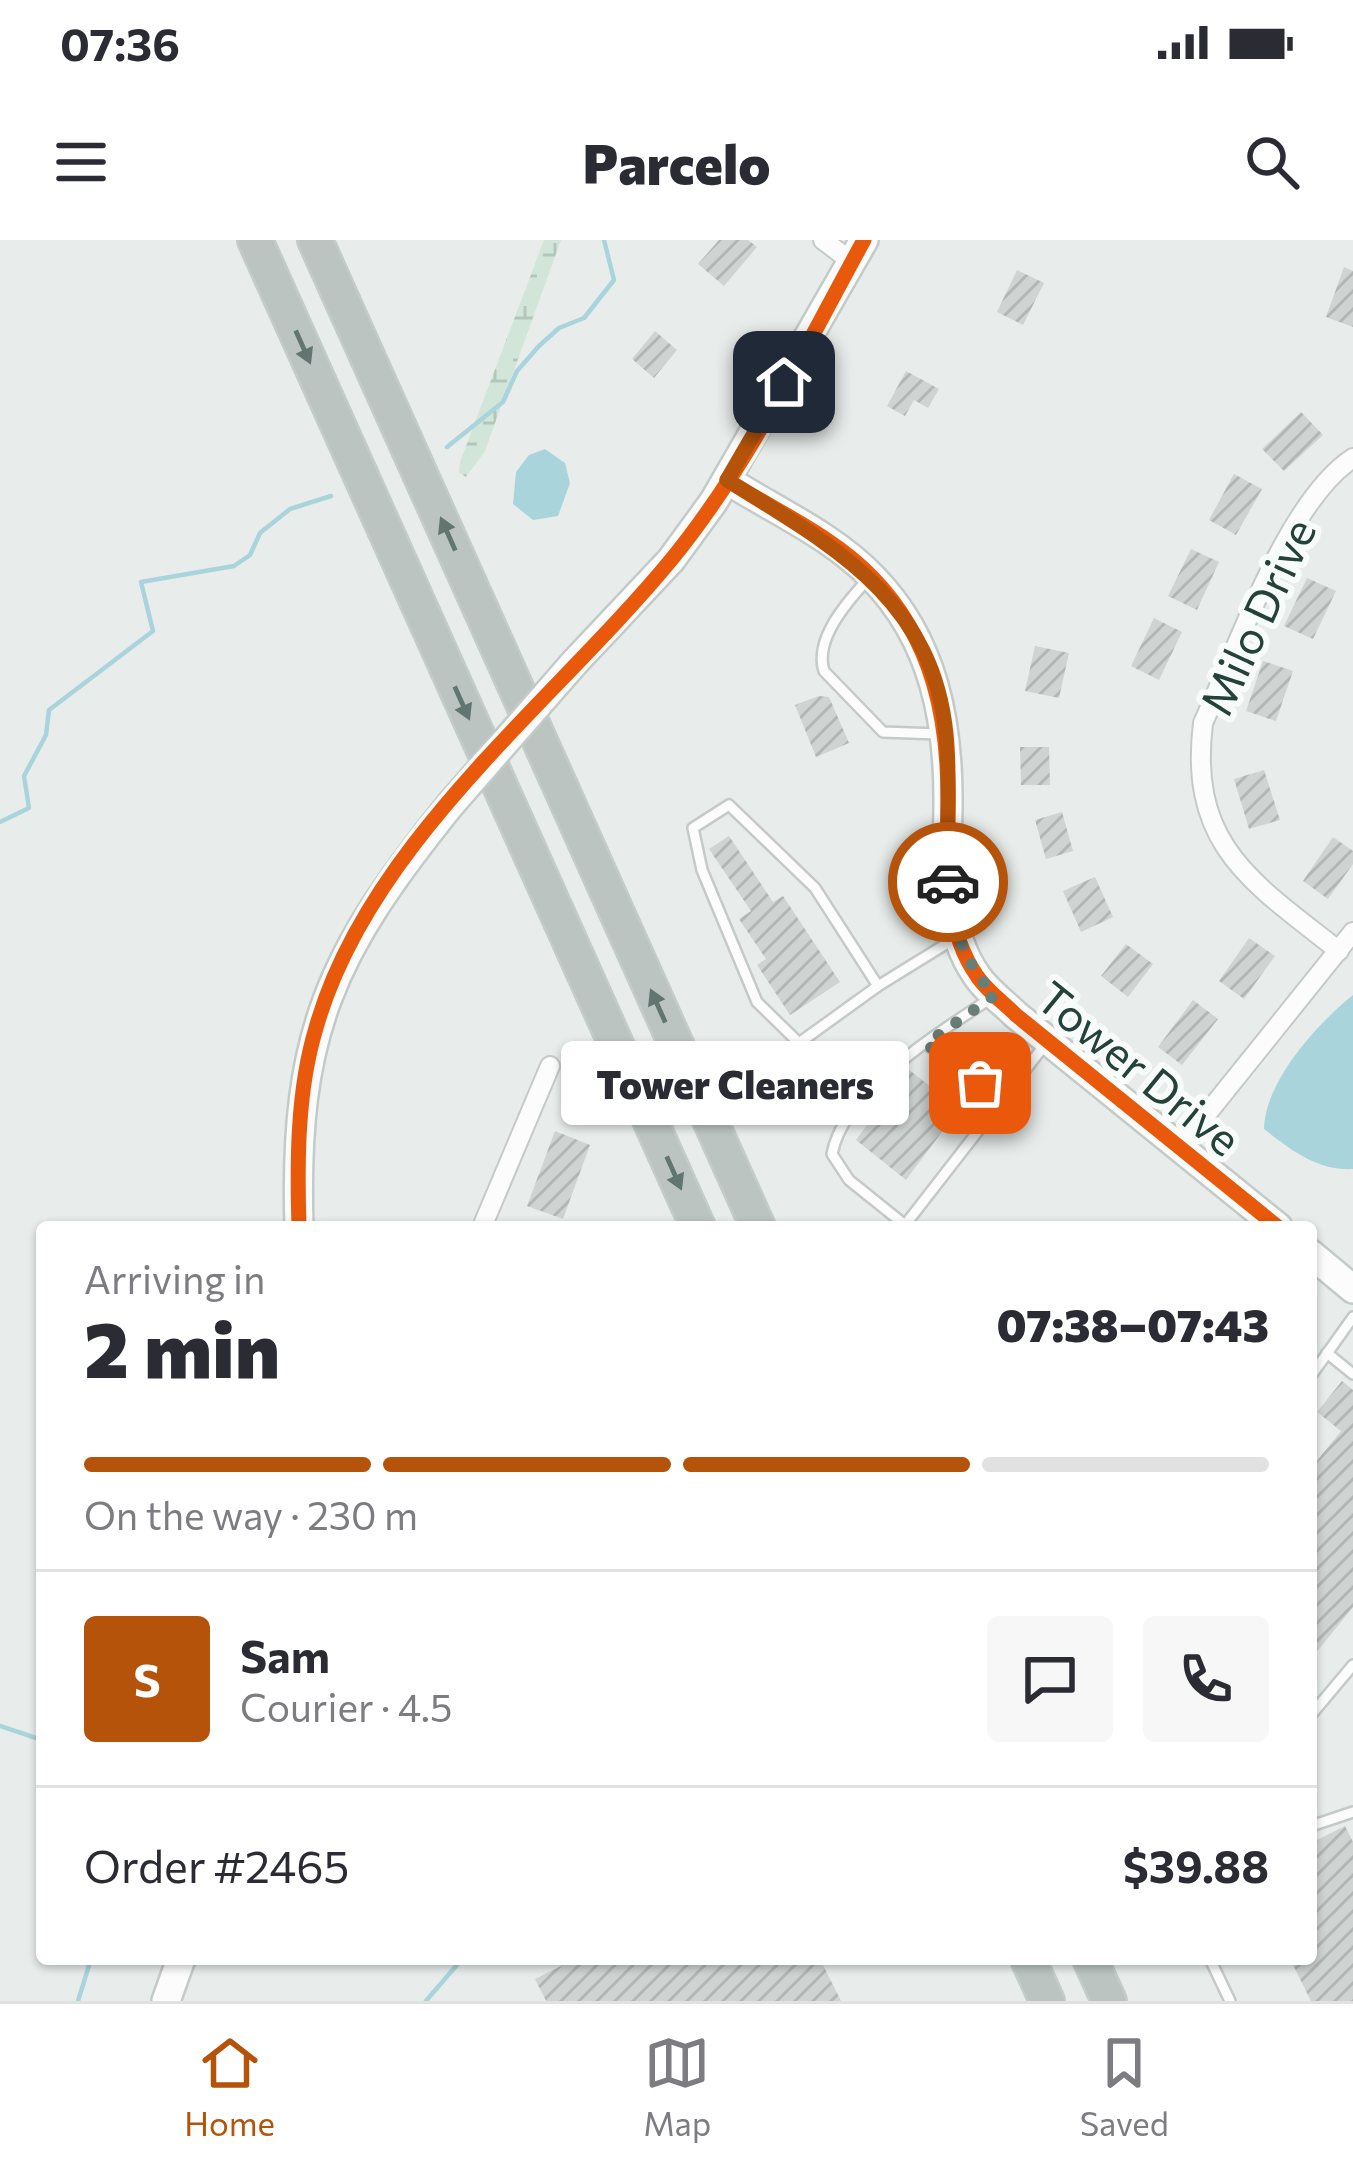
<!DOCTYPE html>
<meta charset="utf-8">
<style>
:root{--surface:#fff;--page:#f7f7f7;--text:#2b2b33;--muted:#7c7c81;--line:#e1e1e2;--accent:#b45309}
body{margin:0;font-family:Commissioner,sans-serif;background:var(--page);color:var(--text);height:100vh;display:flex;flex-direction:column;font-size:45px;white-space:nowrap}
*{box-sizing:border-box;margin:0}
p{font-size:39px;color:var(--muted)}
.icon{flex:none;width:66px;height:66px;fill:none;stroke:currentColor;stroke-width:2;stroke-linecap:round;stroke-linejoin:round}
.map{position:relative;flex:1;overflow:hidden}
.details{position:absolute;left:36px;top:981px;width:1281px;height:744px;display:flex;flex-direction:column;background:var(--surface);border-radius:12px;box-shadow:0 3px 9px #0004}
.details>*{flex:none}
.pin{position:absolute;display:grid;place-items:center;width:102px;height:102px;color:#fff;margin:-51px;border-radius:24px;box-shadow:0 6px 18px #0006}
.courier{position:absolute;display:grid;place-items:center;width:120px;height:120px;margin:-60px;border:9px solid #b45309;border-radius:50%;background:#fff;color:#222;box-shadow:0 3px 15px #0007}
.bubble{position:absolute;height:84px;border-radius:12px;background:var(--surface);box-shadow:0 3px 9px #0004;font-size:39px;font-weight:800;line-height:84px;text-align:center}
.head em{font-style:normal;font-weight:800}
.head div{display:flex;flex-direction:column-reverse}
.head{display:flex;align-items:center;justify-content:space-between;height:204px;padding:0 48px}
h1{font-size:78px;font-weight:800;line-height:90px}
.bar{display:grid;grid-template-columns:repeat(4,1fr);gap:18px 12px;align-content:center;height:144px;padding:0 48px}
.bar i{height:15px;border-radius:9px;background:var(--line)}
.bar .active{background:var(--accent)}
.bar p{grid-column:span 4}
.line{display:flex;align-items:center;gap:30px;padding:0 48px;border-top:3px solid var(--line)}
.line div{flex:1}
.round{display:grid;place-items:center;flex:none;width:126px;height:126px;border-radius:12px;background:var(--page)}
.status{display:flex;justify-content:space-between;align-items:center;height:84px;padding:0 60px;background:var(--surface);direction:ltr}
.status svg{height:33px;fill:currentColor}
header{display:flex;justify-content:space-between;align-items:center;height:156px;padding:0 48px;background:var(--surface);font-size:54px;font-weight:800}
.menu{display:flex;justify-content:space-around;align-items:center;height:168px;border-top:3px solid var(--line);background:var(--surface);font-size:33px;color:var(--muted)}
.menu a{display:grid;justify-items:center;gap:6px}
.menu .active{color:var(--accent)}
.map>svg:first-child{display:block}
.wetland{fill:url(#wetland-marsh)}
.water{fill:#a9d4db}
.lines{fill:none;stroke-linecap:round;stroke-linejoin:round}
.stream{stroke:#a9d4db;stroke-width:4.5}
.building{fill:url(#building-hatch)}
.lane-casing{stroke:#c5cac8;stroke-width:14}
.street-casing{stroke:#c5cac8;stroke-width:22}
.secondary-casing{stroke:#c3cbc8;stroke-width:32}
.highway-casing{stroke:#c3ccc9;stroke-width:38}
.lane{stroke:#fcfcfc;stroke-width:9}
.street{stroke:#fcfcfc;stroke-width:18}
.secondary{stroke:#fcfcfc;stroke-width:27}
.highway{stroke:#bcc4c2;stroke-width:33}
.secondary-bridge-casing{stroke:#c3cbc8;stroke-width:32;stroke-linecap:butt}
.secondary-bridge{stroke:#fcfcfc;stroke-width:27}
.cycleway-casing{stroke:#f7fbf9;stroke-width:22}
.cycleway{stroke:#e8590c;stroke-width:15}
.oneway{fill:#617670}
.done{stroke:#697e78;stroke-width:12;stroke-dasharray:0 21.6}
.route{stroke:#b45309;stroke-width:15}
.labels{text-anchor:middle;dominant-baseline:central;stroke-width:12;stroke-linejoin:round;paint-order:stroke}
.street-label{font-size:45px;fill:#24423a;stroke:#f7fbf9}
</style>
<div class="status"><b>07:36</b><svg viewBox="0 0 49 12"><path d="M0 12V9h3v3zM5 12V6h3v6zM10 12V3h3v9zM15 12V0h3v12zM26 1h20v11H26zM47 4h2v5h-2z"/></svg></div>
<header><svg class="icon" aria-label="menu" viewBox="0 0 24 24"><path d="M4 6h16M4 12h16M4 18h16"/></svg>Parcelo<svg class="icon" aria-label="search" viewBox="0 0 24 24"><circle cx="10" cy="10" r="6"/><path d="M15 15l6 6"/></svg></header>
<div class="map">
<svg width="1353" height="1761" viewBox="0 0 1353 1761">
<defs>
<pattern id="wetland-marsh" width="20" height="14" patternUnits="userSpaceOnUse" patternTransform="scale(3)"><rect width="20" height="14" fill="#d1e6d8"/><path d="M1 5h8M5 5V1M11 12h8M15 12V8" fill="none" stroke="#b3c6ba"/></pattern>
<pattern id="building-hatch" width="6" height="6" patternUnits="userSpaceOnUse" patternTransform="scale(3)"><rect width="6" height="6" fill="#cfd4d2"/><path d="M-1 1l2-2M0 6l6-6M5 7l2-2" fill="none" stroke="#b2b7b5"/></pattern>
</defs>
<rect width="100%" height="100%" fill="#e8edeb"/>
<polygon class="wetland" points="544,0 561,0 485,211 466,237 459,233 460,222"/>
<g class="water">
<polygon points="545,209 565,223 570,243 558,276 533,280 513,264 516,232 529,215"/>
<path d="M1353,755V929C1318,931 1291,910 1264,889C1265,841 1317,784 1353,755Z"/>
</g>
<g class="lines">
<g class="stream">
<polyline points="447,207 503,162 517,131 539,106 559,88 584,78 614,40 604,0"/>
<polyline points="0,582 29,568 24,536 46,495 49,470 153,391 141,342 234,326 250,315 260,293 290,269 331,256"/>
<polyline points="0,1486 42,1500"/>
<polyline points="78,1761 91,1719"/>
<polyline points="426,1761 462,1719"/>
</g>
</g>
<g class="building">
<polygon points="719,0 748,0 757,7 724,46 698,24"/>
<polygon points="1344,27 1353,31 1353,87 1326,77"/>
<polygon points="1017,30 1044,43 1023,85 997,72"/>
<polygon points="655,91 677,110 654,138 632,119"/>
<polygon points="906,131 939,149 928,168 914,160 905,176 887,166"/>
<polygon points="1301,172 1323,195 1284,231 1262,209"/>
<polygon points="1234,234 1262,249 1236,295 1209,280"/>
<polygon points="1191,309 1219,322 1197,370 1168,356"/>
<polygon points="1307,338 1336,351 1313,399 1284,386"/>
<polygon points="1154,378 1182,392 1159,440 1131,426"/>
<polygon points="1035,406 1069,413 1059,458 1025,451"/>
<polygon points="1263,421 1293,431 1276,481 1246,471"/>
<polygon points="819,456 829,457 849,503 816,517 795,465"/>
<polygon points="1020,507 1049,507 1050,545 1021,545"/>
<polygon points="1264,530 1280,580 1249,589 1234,539"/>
<polygon points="1062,572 1073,611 1046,619 1035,580"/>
<polygon points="729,596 773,662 783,656 840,742 790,775 757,725 766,719 739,679 751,671 709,609"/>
<polygon points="1333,597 1353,611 1353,624 1328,659 1303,641"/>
<polygon points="1095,637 1113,677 1081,692 1063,651"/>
<polygon points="1249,698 1275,716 1244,759 1219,741"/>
<polygon points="1126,704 1153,724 1128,757 1101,736"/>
<polygon points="1193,760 1218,779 1182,825 1158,807"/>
<polygon points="908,829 959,869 906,940 856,900"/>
<polygon points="555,891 590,905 563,979 527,966"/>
<polygon points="1342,1141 1353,1150 1353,1367 1311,1419 1311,1228 1341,1191 1317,1172"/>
<polygon points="1345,1586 1353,1602 1353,1761 1311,1761 1290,1719 1311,1719 1311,1603"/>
<polygon points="575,1719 820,1719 841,1761 546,1761 535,1739"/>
</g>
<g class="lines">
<defs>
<g id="lane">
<path d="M868,339C847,362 814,399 824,431L883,492L938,494"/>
<polyline points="878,746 799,803 757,762 702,630 693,588 729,565 815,648 878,746 954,699"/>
<path d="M926,804L980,843L999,864L905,985L849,940L832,914C844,850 939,793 991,758"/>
<polyline points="999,864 1047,802"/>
<polyline points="1327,1113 1353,1134"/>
<polyline points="1311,1136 1353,1077"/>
<polyline points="1311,1475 1353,1425"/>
<polyline points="1311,1586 1353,1572"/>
<polyline points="1210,1719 1230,1761"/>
</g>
<g id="street">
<polyline points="823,0 852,22"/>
<path d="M1339,711C1252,642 1188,606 1203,483C1237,409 1287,261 1353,218"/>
<polyline points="1181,906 1353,692"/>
<polyline points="482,987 550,826"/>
</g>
<g id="secondary">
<path d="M727,240C774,270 833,296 872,337C934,400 949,482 948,567C947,623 943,688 977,736C987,751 1004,763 1016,775L1278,987"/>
<polyline points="575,422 671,320 714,261 864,0"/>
<path d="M299,987C293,792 331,713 451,564"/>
<polyline points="1311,1014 1353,1049"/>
<polyline points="166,1761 181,1719"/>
</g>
<g id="highway">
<polyline points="255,0 698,987"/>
<polyline points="315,0 758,987"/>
<polyline points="1028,1719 1047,1761"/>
<polyline points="1090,1719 1109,1761"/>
</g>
</defs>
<use href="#lane" class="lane-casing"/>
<use href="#street" class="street-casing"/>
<use href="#secondary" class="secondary-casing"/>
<use href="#highway" class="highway-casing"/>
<use href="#lane" class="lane"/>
<use href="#street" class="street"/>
<use href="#secondary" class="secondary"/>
<use href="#highway" class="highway"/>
<defs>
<polyline id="secondary-bridge" points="451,564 575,422"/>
</defs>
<use href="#secondary-bridge" class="secondary-bridge-casing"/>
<use href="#secondary-bridge" class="secondary-bridge"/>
<defs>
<g id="cycleway">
<path d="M727,240C774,270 833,296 872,337C934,400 949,482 948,567C947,623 943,688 977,736C987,751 1004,763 1016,775L1278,987"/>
<path d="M299,987C297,921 297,851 316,788C368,603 553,463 671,320C749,225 805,107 864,0"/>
</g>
</defs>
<use href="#cycleway" class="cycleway-casing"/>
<use href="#cycleway" class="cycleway"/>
</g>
<defs><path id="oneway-solid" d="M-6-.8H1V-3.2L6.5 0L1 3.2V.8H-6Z" transform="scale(3)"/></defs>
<g class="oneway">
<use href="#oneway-solid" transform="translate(303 107) rotate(66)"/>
<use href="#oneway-solid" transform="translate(448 294) rotate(-114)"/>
<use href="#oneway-solid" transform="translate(462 463) rotate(66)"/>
<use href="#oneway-solid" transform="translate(658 766) rotate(-114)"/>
<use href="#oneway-solid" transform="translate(674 933) rotate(66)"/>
</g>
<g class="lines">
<path class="done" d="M948,642C950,684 965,725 995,755L926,804L980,843"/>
<path class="route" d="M784,142L727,240C831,305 932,357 946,494C951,543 946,592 948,642"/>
</g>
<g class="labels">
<g class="street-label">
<text transform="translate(1256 376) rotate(-65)">Milo Drive</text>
<text transform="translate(1140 827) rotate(39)">Tower Drive</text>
</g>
</g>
</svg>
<div class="pin" style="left:980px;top:843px;background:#ea580c"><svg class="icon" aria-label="bag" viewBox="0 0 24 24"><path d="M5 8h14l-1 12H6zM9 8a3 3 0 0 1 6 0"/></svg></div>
<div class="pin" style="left:784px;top:142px;background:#1f2937"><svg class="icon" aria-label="home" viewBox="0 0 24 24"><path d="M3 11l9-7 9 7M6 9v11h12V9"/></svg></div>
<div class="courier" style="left:948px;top:642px"><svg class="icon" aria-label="car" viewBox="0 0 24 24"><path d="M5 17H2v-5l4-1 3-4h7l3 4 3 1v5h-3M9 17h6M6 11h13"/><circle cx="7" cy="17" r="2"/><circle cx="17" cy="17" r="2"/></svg></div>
<div class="bubble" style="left:561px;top:801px;width:348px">Tower Cleaners</div>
<section class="details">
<div class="head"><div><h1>2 min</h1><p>Arriving in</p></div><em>07:38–07:43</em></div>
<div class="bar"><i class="active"></i><i class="active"></i><i class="active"></i><i></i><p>On the way · 230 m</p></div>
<div class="line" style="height:216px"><b class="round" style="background:var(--accent);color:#fff">S</b><div><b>Sam</b><p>Courier · 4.5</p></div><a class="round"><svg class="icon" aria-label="chat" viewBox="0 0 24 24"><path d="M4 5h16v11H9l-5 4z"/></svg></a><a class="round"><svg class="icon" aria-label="phone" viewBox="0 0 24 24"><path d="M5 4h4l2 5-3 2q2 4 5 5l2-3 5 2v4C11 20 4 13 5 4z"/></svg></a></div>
<div class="line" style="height:156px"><div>Order #2465</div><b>$39.88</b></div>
</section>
</div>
<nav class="menu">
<a class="active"><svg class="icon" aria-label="home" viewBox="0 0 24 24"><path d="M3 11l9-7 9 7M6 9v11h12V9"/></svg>Home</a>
<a><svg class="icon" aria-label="map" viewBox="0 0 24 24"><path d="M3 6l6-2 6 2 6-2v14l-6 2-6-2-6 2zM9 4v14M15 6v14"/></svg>Map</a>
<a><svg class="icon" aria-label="saved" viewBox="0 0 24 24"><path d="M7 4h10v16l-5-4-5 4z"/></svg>Saved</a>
</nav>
